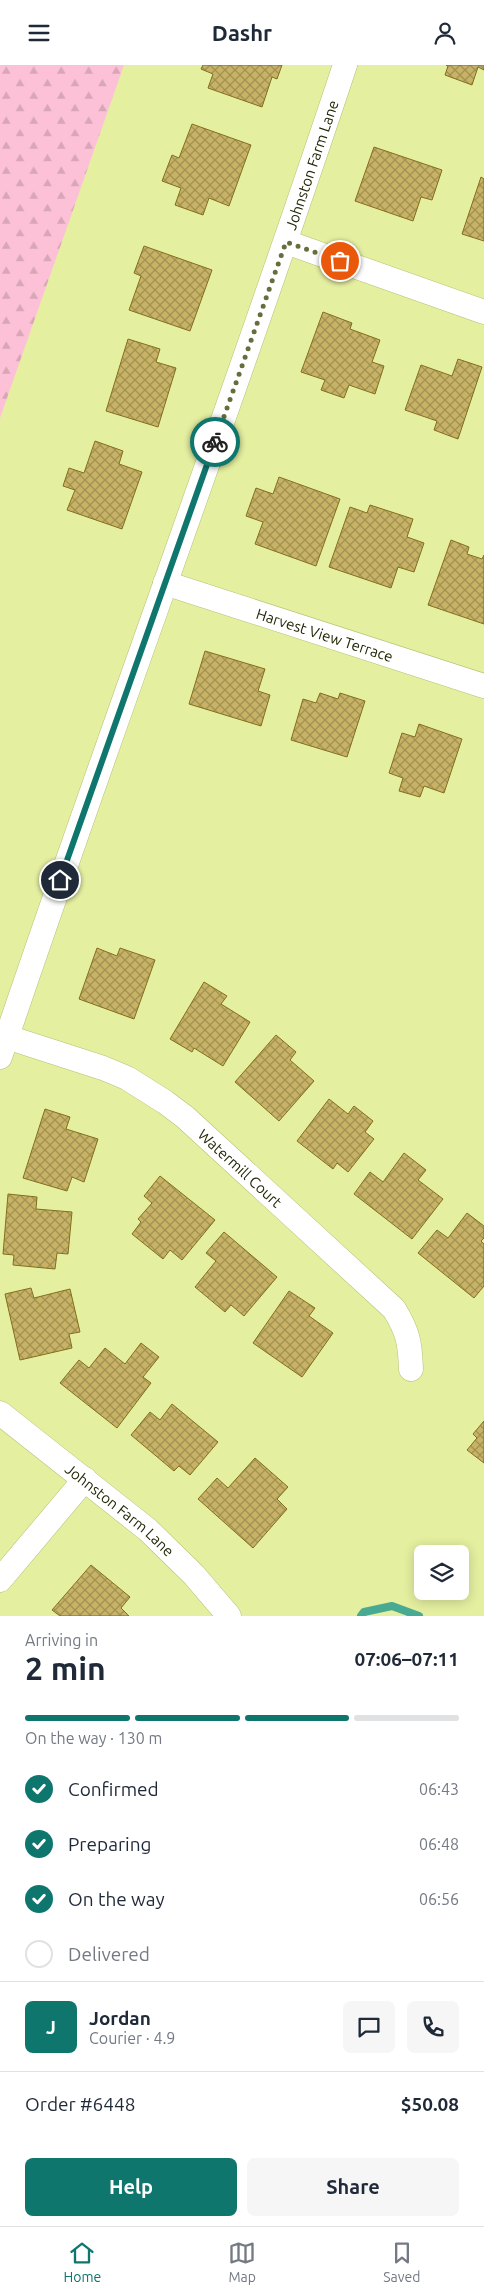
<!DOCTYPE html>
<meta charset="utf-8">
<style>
:root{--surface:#fff;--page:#f6f6f7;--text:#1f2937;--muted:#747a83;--line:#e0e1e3;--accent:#0f766e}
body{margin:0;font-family:Ubuntu,sans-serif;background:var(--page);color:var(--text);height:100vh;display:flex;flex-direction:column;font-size:19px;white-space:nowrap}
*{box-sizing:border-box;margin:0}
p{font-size:16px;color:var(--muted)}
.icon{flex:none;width:28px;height:28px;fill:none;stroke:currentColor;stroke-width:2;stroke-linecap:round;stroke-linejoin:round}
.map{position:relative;height:1551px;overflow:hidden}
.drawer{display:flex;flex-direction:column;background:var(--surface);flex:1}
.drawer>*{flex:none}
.fabs{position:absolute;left:414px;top:1480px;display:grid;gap:10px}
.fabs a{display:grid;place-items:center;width:55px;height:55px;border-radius:8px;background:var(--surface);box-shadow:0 2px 12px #0003;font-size:25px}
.pin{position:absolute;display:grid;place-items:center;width:42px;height:42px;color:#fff;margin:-21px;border:2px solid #fff;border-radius:50%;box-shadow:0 1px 5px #0007}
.courier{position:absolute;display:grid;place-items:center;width:50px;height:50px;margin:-25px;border:4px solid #0f766e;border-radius:50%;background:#fff;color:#222;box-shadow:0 1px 6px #0007}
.headline em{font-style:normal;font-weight:700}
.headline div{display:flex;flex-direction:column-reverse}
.headline{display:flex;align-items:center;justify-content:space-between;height:85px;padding:0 25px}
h1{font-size:32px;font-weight:700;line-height:38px}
.bar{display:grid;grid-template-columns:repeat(4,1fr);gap:8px 5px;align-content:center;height:60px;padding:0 25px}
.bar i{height:6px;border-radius:4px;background:var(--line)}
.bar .current{background:var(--accent)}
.bar p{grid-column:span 4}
.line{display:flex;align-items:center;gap:12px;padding:0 25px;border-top:1px solid var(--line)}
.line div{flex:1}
.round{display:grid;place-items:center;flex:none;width:52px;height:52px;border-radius:8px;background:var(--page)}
ol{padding:0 25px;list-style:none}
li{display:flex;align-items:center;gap:15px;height:55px}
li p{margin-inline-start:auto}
li .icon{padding:5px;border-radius:50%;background:var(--accent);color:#fff;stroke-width:4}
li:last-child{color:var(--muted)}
li i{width:28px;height:28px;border:2px solid var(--line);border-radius:50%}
.action{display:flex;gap:10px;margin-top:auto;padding:10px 25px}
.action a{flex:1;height:58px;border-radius:8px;background:var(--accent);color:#fff;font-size:20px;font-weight:700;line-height:58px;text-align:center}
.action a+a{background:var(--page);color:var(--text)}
header{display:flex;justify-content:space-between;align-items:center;height:65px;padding:0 25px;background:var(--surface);font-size:22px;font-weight:700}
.dock{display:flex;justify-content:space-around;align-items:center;height:70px;border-top:1px solid var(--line);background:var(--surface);font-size:14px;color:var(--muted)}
.dock a{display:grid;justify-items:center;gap:2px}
.dock .current{color:var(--accent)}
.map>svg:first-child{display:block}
.forest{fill:url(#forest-firs)}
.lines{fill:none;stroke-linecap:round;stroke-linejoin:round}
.stream{stroke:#49aa92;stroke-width:8}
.building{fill:url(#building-cross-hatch);stroke:#836f1d}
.minor-casing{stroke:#b6c073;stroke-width:25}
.minor{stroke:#fff;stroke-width:24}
.done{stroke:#686d3d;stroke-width:5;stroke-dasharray:0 9}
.route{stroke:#0f766e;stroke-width:6}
.labels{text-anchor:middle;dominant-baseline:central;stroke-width:5;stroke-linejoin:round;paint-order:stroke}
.street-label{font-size:15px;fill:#242707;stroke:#f2fcad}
</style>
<header><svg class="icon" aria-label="menu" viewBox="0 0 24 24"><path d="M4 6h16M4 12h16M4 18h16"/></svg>Dashr<svg class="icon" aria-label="person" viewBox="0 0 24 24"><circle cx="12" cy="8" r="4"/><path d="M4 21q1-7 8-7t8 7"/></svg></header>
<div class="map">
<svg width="484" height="1551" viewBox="0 0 484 1551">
<defs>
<pattern id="forest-firs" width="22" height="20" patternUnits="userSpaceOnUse" patternTransform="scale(1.25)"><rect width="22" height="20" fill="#fdc1d7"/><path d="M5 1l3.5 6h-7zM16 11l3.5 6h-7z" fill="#d9a6b7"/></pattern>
<pattern id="building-cross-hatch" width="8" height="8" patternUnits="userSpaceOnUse" patternTransform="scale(1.25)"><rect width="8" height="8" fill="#c7b266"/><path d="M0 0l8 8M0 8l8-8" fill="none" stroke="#a19152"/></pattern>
</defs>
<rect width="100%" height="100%" fill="#e5efa0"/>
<polygon class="forest" points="0,0 124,0 0,353"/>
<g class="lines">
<polyline class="stream" points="361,1551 364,1547 392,1541 419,1551"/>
</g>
<g class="building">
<polygon points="203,0 282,0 277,14 272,12 262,42 208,23 213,9 201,4"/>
<polygon points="446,0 484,0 484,5 478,2 472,20 445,10 448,1"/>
<polygon points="192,59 251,80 229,141 209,133 203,150 175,140 181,123 162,116 172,90 179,93"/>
<polygon points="374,82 442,105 432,135 421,132 413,156 355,136"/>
<polygon points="481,112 484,114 484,176 462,169"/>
<polygon points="144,181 212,205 190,266 129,245 141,211 134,208"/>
<polygon points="323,247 352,258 350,264 380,275 372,297 384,301 375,329 349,320 344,333 321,325 325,315 301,307"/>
<polygon points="128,274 160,284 156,297 176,303 158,362 106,346"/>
<polygon points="458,294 482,302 458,374 434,365 437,356 405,345 421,300 452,311"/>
<polygon points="95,376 123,386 119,399 142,407 122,464 67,445 75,425 63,421 69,403 84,408"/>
<polygon points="279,412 340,434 316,501 255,479 263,457 246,451 256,423 273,429"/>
<polygon points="370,440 413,454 407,472 424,478 414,507 398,502 391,523 329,502 350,442 367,448"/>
<polygon points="451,475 469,482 467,489 482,494 484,490 484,559 428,540"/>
<polygon points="205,586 265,604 258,626 270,630 261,661 189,639"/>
<polygon points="320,628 338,634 340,628 365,636 347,692 291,675 303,634 316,638"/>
<polygon points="419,659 462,674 444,728 424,721 420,732 399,726 403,713 389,708 402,668 415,672"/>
<polygon points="97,883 117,891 120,883 155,895 134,954 79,934"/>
<polygon points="204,917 227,931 221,939 250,957 223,1001 194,983 192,987 170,974"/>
<polygon points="276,970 296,987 290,995 314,1016 279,1056 235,1017"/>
<polygon points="329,1034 348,1049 354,1041 373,1056 365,1067 374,1074 348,1107 337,1098 333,1104 297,1076"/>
<polygon points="45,1044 70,1052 66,1064 98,1074 84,1117 72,1112 67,1126 23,1113"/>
<polygon points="404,1088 426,1105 418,1115 443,1134 412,1174 354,1129 370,1107 383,1117"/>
<polygon points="160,1111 215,1155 182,1195 170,1185 163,1194 132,1169 141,1157 138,1154 152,1138 144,1131"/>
<polygon points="8,1129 37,1132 36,1144 72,1147 68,1189 57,1188 55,1204 13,1200 14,1190 3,1189"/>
<polygon points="467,1148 484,1161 484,1173 481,1176 484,1179 484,1221 474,1233 418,1188 437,1165 448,1173"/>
<polygon points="224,1167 277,1212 244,1251 231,1240 225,1247 195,1222 216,1196 206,1188"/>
<polygon points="31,1223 34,1233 70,1224 80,1267 69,1269 72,1283 20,1295 5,1229"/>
<polygon points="289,1226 315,1243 309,1251 333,1268 302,1312 253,1278"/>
<polygon points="141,1278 159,1292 143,1312 151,1318 117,1363 60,1318 79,1295 89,1303 105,1283 125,1299"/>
<polygon points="172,1339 218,1377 190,1410 179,1401 174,1406 131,1370 150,1347 160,1355"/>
<polygon points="484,1356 484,1398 467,1385 477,1373 473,1369"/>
<polygon points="255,1393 288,1422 277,1434 287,1444 253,1483 198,1434 217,1413 228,1423"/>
<polygon points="91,1500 130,1532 121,1543 129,1551 60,1551 52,1545"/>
</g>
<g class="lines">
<defs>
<g id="minor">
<polyline points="286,177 484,247"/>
<path id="s1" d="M165,518L484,621"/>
<path id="s2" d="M7,972L103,1003L127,1013L165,1037L185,1052L394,1244C408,1267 410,1277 411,1304"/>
<path id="s3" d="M0,992C112,660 235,332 345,0"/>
<path id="s4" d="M0,1348L148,1465L194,1510L229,1551"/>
<polyline points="0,1515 85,1414"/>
</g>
</defs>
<use href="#minor" class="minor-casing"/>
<use href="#minor" class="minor"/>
</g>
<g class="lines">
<polyline class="done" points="215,377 286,177 340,196"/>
<polyline class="route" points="60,815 215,377"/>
</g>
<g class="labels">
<g class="street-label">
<text stroke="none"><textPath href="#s3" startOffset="945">Johnston Farm Lane</textPath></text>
<text stroke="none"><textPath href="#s1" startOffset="168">Harvest View Terrace</textPath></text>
<text stroke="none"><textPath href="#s2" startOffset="272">Watermill Court</textPath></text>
<text stroke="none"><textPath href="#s4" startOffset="154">Johnston Farm Lane</textPath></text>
</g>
</g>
</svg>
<div class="fabs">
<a><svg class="icon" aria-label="layers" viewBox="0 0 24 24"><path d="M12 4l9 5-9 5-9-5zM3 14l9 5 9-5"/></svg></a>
</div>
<div class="pin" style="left:340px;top:196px;background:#ea580c"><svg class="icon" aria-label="bag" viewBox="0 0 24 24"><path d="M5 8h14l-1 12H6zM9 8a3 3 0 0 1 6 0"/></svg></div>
<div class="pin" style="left:60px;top:815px;background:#1f2937"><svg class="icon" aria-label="home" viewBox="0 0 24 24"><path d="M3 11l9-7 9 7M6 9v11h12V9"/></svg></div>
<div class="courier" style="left:215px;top:377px"><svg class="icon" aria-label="bike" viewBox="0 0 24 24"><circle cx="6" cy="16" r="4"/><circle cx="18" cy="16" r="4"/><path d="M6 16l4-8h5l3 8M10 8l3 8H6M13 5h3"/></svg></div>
</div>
<section class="drawer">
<div class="headline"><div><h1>2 min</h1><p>Arriving in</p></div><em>07:06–07:11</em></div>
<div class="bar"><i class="current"></i><i class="current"></i><i class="current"></i><i></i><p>On the way · 130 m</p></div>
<ol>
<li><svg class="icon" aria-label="check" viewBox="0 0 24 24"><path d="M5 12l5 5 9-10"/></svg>Confirmed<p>06:43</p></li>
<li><svg class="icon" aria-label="check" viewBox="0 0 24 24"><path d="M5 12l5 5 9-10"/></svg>Preparing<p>06:48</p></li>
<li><svg class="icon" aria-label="check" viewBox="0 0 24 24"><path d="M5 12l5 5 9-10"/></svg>On the way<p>06:56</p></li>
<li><i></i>Delivered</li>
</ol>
<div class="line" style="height:90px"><b class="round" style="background:var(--accent);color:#fff">J</b><div><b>Jordan</b><p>Courier · 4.9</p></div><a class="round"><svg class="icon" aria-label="chat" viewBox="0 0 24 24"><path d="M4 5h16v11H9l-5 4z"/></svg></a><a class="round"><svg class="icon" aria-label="phone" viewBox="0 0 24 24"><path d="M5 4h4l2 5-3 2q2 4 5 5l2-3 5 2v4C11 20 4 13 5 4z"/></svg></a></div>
<div class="line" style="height:65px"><div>Order #6448</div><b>$50.08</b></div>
<div class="action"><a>Help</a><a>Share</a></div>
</section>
<nav class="dock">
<a class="current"><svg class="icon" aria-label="home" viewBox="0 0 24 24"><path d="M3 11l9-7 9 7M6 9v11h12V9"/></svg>Home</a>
<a><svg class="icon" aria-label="map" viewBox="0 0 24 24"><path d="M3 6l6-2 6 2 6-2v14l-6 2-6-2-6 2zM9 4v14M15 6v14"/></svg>Map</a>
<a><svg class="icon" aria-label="saved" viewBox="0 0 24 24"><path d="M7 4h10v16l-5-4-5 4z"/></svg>Saved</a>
</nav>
